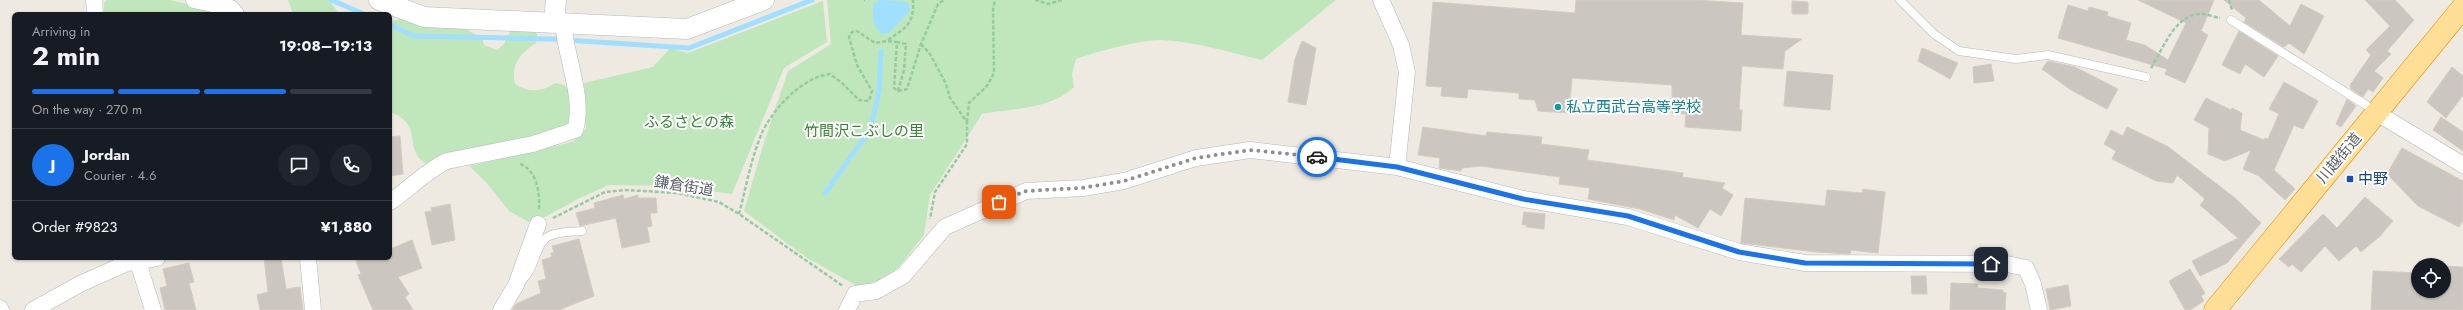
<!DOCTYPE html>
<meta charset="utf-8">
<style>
:root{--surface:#171b24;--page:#20242c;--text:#f1f3f6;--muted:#9ea1a6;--line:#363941;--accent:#1a73e8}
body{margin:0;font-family:Jost,"Noto Sans JP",sans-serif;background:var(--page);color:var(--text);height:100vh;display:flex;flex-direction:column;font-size:15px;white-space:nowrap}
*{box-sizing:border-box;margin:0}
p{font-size:13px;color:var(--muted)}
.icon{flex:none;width:22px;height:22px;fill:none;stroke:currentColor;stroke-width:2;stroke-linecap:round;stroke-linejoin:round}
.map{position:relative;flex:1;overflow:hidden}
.panel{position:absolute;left:12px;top:12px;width:380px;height:248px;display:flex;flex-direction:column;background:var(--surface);border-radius:6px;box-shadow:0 1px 3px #0004}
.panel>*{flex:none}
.tools{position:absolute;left:2411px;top:258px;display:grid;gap:8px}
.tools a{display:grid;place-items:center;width:40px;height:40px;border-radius:50%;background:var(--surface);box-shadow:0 1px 3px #0004;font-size:20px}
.pin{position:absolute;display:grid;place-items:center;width:34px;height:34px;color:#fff;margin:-17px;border-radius:8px;box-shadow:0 2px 6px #0006}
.courier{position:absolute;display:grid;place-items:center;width:40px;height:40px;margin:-20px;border:3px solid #1a73e8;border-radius:50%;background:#fff;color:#222;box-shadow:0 1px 5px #0007}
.summary em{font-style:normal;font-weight:700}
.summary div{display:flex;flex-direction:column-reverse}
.summary{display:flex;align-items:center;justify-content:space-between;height:68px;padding:0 20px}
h1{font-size:26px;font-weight:700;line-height:30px}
.bar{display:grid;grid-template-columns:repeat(4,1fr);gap:6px 4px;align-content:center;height:48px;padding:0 20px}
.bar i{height:5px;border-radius:3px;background:var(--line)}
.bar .active{background:var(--accent)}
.bar p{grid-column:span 4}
.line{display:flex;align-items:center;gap:10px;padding:0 20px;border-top:1px solid var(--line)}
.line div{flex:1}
.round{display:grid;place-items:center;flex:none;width:42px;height:42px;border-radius:21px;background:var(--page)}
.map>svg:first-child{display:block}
.green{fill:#c0e7bc}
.water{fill:#a0dfff}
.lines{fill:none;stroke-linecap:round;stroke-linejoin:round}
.stream{stroke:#a0dfff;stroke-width:5}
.building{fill:#cbc7c0;stroke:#d3cbbf}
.service-casing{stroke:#b4b8bd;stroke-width:9}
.minor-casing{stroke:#b4b8bd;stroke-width:17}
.tertiary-casing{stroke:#b4b8bd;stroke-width:21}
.trunk-casing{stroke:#ef8d00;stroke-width:23}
.path{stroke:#96cba0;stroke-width:2.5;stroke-dasharray:4 2;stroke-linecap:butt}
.service{stroke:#fff;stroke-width:8}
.minor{stroke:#fff;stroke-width:16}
.tertiary{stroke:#fff;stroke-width:20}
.trunk{stroke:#ffde96;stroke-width:22}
.done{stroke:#8e908f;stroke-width:4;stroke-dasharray:0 7.2}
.route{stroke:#1a73e8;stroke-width:5}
.culture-dot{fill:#0f9aa8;stroke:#fff;stroke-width:1.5}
.transit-dot{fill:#1a4fb4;stroke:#fff;stroke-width:1.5}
.labels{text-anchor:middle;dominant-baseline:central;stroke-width:4;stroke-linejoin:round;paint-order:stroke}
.culture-label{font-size:15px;fill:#0d838f;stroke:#fff;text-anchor:start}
.park-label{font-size:15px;fill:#33852f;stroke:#fff}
.street-label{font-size:15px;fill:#5a5f63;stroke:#fff}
.transit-label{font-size:15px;fill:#164399;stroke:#fff;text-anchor:start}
</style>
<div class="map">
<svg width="2463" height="310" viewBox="0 0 2463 310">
<rect width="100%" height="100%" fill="#eeeae1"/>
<g class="green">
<polygon points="107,0 170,0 230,14 104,14 104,3"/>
<polygon points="288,0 329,0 337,11 343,14 293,14"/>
<path d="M827,0H1336L1262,60C1228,52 1194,41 1160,40C1139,40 1096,52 1076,59L1072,74L1074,87C1050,110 1013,108 982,114L930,195L924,235L898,268L879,280L859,287L807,258L744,211L764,142L788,71L831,44Z"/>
<polygon points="823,1 827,42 784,68 732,194 672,186 609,185 580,198 543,218 529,222 509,211 486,182 469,166 572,142 586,129 584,83 653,67 670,48 688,53"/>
<path d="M401,19L466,29L482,38L484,45L497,50L504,44L512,28L533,30L537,34L536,43C521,53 510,64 515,84C529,93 542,92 555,83L564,85L571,92L573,119L564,130L444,156L426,164C423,161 418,158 417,155C408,137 418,122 390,112V21Z"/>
</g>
<path class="water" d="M880,0L908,2L910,11L889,33L882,34C872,27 873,15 873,4Z"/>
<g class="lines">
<g class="stream">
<polyline points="331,0 364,14"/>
<polyline points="390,25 414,36 551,39 689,48 812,0"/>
<polyline points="825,193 870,130 879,92 881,51"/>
</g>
</g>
<g class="building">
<polygon points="1576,0 1695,0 1743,3 1741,35 1802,39 1785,51 1783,69 1742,66 1739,110 1742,110 1741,131 1685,127 1686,114 1672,113 1672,85 1572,78 1569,113 1538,111 1535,100 1519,99 1519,93 1468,89 1467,98 1441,96 1442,87 1426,86 1433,2 1575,13"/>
<polygon points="2138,0 2214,0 2201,31 2208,35 2185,83 2165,74 2167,69 2058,38 2068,5 2088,11 2089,7 2108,12 2107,16 2131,23 2126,40 2145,45 2168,60 2186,23"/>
<polygon points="2224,0 2259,0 2290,26 2301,4 2324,16 2304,54 2289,43 2284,47 2244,22 2246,18"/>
<polygon points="2365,0 2395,0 2414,20 2387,51 2391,54 2374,71 2383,78 2373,92 2368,89 2363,97 2351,89 2350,85 2371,55 2366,50 2390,26"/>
<polygon points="1792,1 1808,2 1808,14 1792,14"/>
<polygon points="2239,31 2278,56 2264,77 2245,64 2240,74 2222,65"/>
<polygon points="1302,41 1316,48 1306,105 1288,102 1295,59"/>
<polygon points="1922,48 1958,63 1950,79 1918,61"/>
<polygon points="2048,61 2075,67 2118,89 2107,109 2071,90 2042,69"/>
<polygon points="1991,64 1994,81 1974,83 1973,67"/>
<polygon points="2452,67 2463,76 2463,95 2446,118 2427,102"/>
<polygon points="1787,71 1833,75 1830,110 1784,106"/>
<polygon points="2284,82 2318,101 2303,129 2294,125 2274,170 2295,189 2285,200 2259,176 2243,169 2251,150 2225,161 2208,154 2209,128 2194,120 2206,98 2231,110 2232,108 2242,113 2240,130 2264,140 2265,138 2268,139 2279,114 2269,109"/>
<polygon points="2347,99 2356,106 2341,127 2336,124"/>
<polygon points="2441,117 2463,132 2463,151 2433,130"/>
<polygon points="1423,127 1486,136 1487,132 1542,137 1541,144 1589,150 1587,160 1683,173 1682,177 1725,183 1722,188 1733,195 1721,216 1710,209 1698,228 1675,215 1674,220 1640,209 1588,199 1590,188 1559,184 1560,177 1481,166 1462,168 1461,171 1439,168 1440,158 1418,155"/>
<polygon points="2127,127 2167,146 2235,198 2261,223 2227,263 2200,276 2192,261 2238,238 2200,205 2205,199 2177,175 2173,183 2156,181 2112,159 2116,151 2104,144 2111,130 2123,136"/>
<polygon points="400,136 403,174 390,176 390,137"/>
<polygon points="2402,148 2463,181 2463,220 2459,227 2418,206 2387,174"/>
<polygon points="1863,189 1885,192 1878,253 1851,250 1850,254 1817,252 1741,243 1745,198 1825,206 1827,190 1862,193"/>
<polygon points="623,195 624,199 638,195 638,198 656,198 657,213 650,213 652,226 647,227 650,242 622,248 616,218 580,226 576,213 595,208 594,203"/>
<polygon points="2365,197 2393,221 2380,236 2361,252 2356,246 2339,261 2325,246 2301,272 2292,264 2289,267 2279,259 2323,214 2337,228"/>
<polygon points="450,204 455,240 432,245 425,212 432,211 431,208"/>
<polygon points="1524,212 1545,214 1544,229 1526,227 1527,225 1522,225"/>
<polygon points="579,239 594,296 559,310 512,310 516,304 541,293 538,281 546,279 542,260 552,257 551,253 554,253 552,246"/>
<polygon points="412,240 422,268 398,277 409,294 405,297 413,310 373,310 358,275 361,274 356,261 363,258 390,258 390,249"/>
<polygon points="264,258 281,258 286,289 300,287 303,310 260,310 257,295 268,292"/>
<polygon points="189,263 194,282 189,283 196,310 165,310 160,288 167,286 163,269"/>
<polygon points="2444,266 2463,267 2463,310 2371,310 2373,271 2418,273 2418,291 2444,291"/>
<polygon points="2190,269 2205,293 2201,296 2204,301 2190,310 2185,310 2169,281"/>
<polygon points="1911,276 1926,276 1927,294 1912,294"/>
<polygon points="1951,283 1978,284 1977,288 2003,290 2003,292 2006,293 2005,310 1950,310"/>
<polygon points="2068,285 2071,306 2050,310 2046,289"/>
</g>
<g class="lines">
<defs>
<g id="service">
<polyline points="1900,0 1934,34 1959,51 2016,59 2048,55 2146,77"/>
<polyline points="2231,20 2377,112"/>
<path d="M520,282C536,269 534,248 546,238C555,231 572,232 582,231"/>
</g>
<g id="minor">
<polyline points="94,0 95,14"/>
<polyline points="194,0 231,8 236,14"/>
<polyline points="1381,0 1401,45 1407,72 1397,167"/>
<polyline points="2377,113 2463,165"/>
<path d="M390,202C409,189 427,170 447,161L533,144L575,130C585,99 565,55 563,22"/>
<polyline points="308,258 313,310"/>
<polyline points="138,262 153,310"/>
<polyline points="0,308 1,310"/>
<polyline points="33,310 80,284 127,263 157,258"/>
<polyline points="501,310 516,285 538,224"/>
<polyline points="847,310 855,294 876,291 903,276 945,227 1026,191 1083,188 1124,181 1196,158 1250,150 1397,167 1523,199 1628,217 1739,252 1805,263 2007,264 2026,268 2033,284 2039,310"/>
</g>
<g id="tertiary">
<polyline points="379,0 424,17 687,29 764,0"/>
<polyline points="554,22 556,0"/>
</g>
<polyline id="trunk" points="2215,310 2463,7"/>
</defs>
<use href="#service" class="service-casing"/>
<use href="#minor" class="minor-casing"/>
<use href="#tertiary" class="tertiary-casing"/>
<use href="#trunk" class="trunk-casing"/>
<g class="path">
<polyline points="864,0 865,0"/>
<polyline points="1035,0 1048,4 1062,0"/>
<polyline points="2229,0 2232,10"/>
<path d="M888,40C907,27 914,24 913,0"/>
<polyline points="921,44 930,54 946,84 950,98 967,122 967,144 935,192 930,219"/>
<path d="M2151,68C2163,49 2174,16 2199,14C2205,13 2214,17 2220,18"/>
<polyline points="898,91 907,89 921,44 938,4 944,0"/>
<polyline points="967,122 969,103 987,86 994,73 993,10 995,0"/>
<path d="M520,164C537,170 540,193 539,209"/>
<path d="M739,214C746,188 751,158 762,133C773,109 802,77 830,74L842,83L859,100L869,101L872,91L857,65L849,37L852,32L857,31L875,43L887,41L897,42L894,88L898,91L904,70L906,44L897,42"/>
<polyline points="553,218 605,192 626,190 677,193 719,202 739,214 843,286"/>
</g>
<use href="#service" class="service"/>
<use href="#minor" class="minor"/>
<use href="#tertiary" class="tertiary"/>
<use href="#trunk" class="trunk"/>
</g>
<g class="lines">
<polyline class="done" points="999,202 1026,191 1082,188 1124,181 1196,158 1250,150 1317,157"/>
<polyline class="route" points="1317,157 1397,167 1523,199 1628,216 1739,252 1805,263 1991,264"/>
</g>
<circle class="culture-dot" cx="1558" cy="107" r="4"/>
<rect class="transit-dot" x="2346" y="175" width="8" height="8" rx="2"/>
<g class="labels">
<g class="culture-label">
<text x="1566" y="107">私立西武台高等学校</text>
</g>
<g class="park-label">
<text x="689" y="122">ふるさとの森</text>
<text x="864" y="131">竹間沢こぶしの里</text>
</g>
<g class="street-label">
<text transform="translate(2339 158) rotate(-50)">川越街道</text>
<text transform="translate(684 186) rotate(9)">鎌倉街道</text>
</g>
<g class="transit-label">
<text x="2358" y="179">中野</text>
</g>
</g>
</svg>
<div class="tools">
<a><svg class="icon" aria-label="locate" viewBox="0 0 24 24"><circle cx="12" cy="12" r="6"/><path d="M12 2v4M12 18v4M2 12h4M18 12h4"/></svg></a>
</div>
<div class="pin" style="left:999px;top:202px;background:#ea580c"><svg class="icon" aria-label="bag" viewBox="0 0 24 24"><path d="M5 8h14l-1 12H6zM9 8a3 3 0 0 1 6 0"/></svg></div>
<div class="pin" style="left:1991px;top:264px;background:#1f2937"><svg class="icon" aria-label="home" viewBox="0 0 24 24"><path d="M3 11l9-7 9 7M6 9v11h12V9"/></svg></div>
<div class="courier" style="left:1317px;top:157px"><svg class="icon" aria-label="car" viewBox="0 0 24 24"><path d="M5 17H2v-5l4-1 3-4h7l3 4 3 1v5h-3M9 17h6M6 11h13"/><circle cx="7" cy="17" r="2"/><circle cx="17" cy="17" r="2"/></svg></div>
<section class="panel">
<div class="summary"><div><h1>2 min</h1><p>Arriving in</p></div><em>19:08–19:13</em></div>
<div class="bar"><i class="active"></i><i class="active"></i><i class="active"></i><i></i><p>On the way · 270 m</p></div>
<div class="line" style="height:72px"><b class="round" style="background:var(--accent);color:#fff">J</b><div><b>Jordan</b><p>Courier · 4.6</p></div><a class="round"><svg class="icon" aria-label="chat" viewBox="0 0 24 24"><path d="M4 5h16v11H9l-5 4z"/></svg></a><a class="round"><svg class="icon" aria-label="phone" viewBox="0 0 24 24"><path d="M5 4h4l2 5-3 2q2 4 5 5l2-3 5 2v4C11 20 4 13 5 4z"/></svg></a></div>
<div class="line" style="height:52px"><div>Order #9823</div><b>¥1,880</b></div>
</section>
</div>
